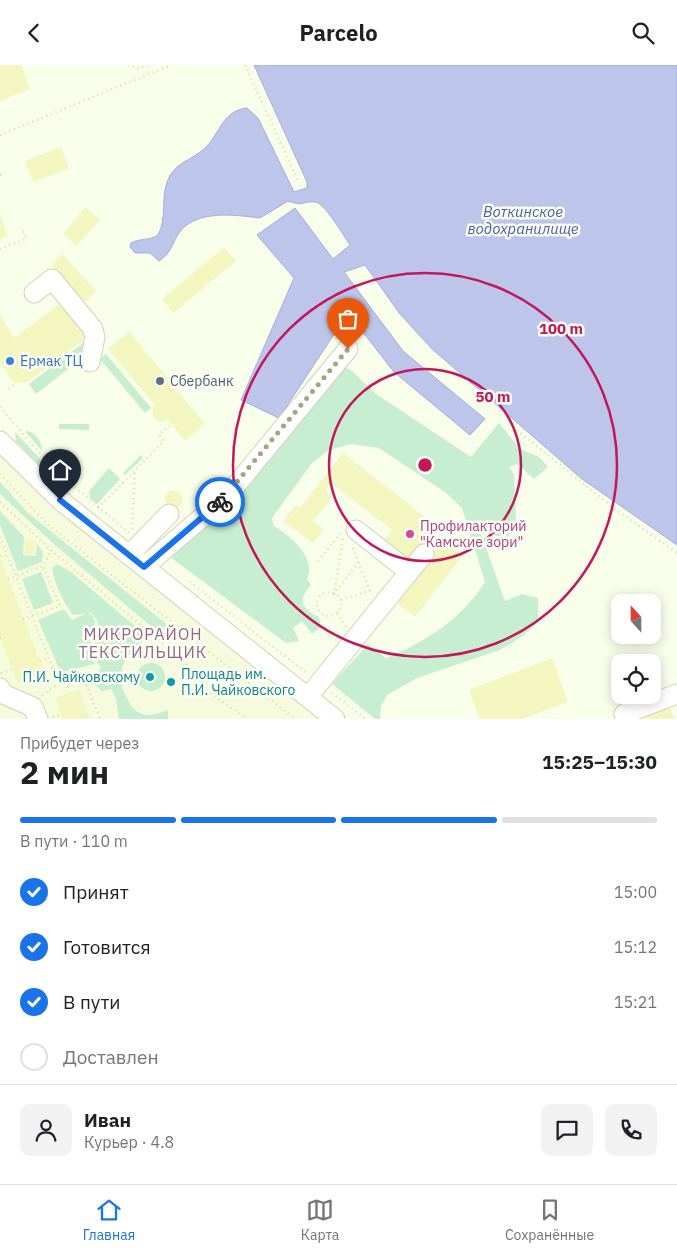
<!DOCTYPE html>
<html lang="ru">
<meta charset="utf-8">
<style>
:root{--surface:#fff;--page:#f2f2f2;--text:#202124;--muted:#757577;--line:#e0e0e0;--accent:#1a73e8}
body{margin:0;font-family:"IBM Plex Sans",sans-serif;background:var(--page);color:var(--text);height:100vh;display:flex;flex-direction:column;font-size:19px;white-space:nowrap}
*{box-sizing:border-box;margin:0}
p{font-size:16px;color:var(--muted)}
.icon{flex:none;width:28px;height:28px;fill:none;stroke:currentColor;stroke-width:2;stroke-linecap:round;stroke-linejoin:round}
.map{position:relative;height:654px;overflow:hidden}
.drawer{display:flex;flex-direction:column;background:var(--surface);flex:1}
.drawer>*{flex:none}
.needle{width:32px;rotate:339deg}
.controls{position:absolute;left:611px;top:529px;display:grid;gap:10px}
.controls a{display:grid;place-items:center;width:50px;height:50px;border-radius:10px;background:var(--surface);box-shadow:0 2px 12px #0003;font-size:25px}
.pin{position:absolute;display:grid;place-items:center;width:42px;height:42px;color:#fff;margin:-51px -21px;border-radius:50% 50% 50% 0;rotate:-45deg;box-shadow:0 0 5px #0007}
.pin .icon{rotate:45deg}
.courier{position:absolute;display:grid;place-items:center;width:50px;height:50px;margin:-25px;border:4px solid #1a73e8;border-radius:50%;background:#fff;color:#222;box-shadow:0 1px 6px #0007}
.head em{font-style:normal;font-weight:700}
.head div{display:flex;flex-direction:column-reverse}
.head{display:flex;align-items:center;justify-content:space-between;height:85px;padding:0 20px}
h1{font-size:32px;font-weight:700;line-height:38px}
.bar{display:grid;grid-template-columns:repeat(4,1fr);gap:8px 5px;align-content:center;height:60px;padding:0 20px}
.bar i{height:6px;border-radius:4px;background:var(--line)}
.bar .selected{background:var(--accent)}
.bar p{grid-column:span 4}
.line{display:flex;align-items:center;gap:12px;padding:0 20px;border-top:1px solid var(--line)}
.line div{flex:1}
.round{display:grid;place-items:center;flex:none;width:52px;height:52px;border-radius:10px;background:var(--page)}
ol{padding:0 20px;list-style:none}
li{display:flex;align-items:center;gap:15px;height:55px}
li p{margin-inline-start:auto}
li .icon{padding:5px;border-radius:50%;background:var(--accent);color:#fff;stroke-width:4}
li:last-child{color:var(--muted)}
li i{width:28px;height:28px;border:2px solid var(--line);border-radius:50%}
header{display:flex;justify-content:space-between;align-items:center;height:65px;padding:0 20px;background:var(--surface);font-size:22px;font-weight:700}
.dock{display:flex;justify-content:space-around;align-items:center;height:70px;border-top:1px solid var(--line);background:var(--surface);font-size:14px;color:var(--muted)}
.dock a{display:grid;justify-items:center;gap:2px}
.dock .selected{color:var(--accent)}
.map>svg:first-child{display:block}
.residential{fill:#f6fbde}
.green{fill:#c7eed0}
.water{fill:#bdc6ea;stroke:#a2aedd}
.building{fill:#f4f6c0}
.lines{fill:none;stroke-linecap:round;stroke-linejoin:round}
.minor-casing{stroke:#d1d4b1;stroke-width:21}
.path{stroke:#dadca2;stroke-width:2.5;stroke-dasharray:1 4;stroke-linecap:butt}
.minor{stroke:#fff;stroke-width:19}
.done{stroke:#a4a681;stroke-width:5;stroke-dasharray:0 9}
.route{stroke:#1a73e8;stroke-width:6}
.ring{fill:none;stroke:#c2185b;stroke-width:2.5}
.shop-dot{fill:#3f7fe0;stroke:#fcfff3;stroke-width:2}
.service-dot{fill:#5c6f8a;stroke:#fcfff3;stroke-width:2}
.hotel-dot{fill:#d1479c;stroke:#fcfff3;stroke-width:2}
.culture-dot{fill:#0f9aa8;stroke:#fcfff3;stroke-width:2}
.labels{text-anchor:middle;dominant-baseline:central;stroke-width:5;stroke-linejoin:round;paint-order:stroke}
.shop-label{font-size:14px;fill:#366cbe;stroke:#fcfff3;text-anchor:start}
.service-label{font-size:14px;fill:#4e5e75;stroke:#fcfff3;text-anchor:start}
.hotel-label{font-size:14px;fill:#b23c85;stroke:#fcfff3;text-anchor:start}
.culture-label{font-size:14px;fill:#0d838f;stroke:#fcfff3;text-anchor:start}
.water-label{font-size:15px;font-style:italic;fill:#4a5da7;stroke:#fcfff3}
.quarter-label{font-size:16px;letter-spacing:1px;fill:#986388;stroke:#fcfff3}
.centre{fill:#c2185b;stroke:#fcfff3;stroke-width:2.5}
.ring-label{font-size:15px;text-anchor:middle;font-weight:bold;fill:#c2185b;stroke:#fcfff3;stroke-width:5;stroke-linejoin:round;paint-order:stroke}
</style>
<header><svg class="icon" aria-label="back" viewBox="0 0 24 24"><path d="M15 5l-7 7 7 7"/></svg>Parcelo<svg class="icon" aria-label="search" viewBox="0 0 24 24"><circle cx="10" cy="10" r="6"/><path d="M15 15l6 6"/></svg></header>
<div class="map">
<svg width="677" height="654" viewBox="0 0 677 654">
<rect width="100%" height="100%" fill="#f9feeb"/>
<polygon class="residential" points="0,376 335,654 0,654"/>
<g class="green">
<polygon points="87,275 78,296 36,329 29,319"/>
<polygon points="106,289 151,343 145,348 100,294"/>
<path d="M339,300L351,305L376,329L471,392L499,358L520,384L539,392L548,402L534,414L517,399L509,402L514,409L516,459L508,472L496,471L483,459L480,466L505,536L522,529L538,533V557L520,573L500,585L417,613L387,630L381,641L380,654H375L332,619L368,579L386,593C424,578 463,553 485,517L462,443L445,427L379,383L351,379L329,385L312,398L272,453L274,461C290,471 317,492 307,514L311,520C297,537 301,542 319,552L321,562L312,569L302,556L293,563L299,576L286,578L170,492L252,418L282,363Z"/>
<polygon points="59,359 89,359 89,365 59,364"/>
<path d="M25,366C35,366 42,376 42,386Z"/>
<polygon points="15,367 59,414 51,413 16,376"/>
<path d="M47,388C55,389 63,397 60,406L44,389Z"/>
<polygon points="141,390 143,393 125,410 123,408"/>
<polygon points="109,403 120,414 97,439 90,433 89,426"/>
<polygon points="0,417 28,448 169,561 160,569 55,480 0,429"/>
<polygon points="0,446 24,472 23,490 36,491 37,479 43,487 42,497 18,506 0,460"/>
<path d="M57,499L71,507L148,572C125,590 112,607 128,635C131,642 137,648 145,650C152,651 162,647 168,645V654H119L116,634L111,624L102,626L91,616L101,603L97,597L93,577C100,568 101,554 90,548L73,550C63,536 55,521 52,503Z"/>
<polygon points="41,507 53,538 34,545 22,514"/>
<polygon points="64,544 72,555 87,548 93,551 97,568 90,575 95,585 94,599 61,608 38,555"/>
<circle cx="151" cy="612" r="14"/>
</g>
<path class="water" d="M254,0H677V480L582,414L432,284L400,249L365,200L344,207L403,286L485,354L470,370L394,307L348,248L279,353L241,335L294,213L257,170L295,143L333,194L350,180C344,171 324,137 315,137C301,136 305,142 288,136L260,153C236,150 196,144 179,168C172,178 172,188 159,196L150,188H135L130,182L131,178C140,173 149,176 158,170C167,154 161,133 167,117C174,98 190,96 204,84C220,70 221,46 247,43L258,53L294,127L307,123V117Z"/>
<g class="building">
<polygon points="0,0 21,0 30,24 0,36"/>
<polygon points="61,82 69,104 33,117 25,96"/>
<polygon points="85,142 100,155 77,181 63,169"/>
<polygon points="0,150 8,171 0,175"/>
<polygon points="224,182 236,196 173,248 162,234"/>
<polygon points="62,189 96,226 85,237 51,199"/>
<polygon points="62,237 88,272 27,317 16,318 12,315 0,298 0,250 14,273"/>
<polygon points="129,266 205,359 185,376 168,355 162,357 155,354 152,348 154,339 108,284"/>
<polygon points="343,388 438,462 425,479 432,485 441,474 463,490 415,552 393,535 412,496 384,475 392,465 331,418 325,426 333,431 313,456 324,464 313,478 283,456 296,440 300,443"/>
<circle cx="174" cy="434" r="9"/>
<polygon points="25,475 36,476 35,489 24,489"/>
<polygon points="0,493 45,609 18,619 0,571"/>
<polygon points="552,593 568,637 522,654 480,654 469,625"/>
<polygon points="79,624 90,654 63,654 55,633"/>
<polygon points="669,640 674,654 640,654 639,652"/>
</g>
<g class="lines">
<defs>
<g id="minor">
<polyline points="34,228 52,214 93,264 95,272 90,297"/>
<polyline points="0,376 60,435 335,654"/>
<polyline points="129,490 169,449"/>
<polyline points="144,502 227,431 348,284"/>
<polyline points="409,507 424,489"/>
<polyline points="0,623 3,629 33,642 38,654"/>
<polyline points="308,632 409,507 356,465"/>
<polyline points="626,654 624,649 677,629"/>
</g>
</defs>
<use href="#minor" class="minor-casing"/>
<g class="path">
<polyline points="128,0 138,3 148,0"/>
<polyline points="245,0 299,118"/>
<polyline points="0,70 171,0"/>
<polyline points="0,110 1,110"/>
<polyline points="0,184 26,174 22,165"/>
<polyline points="9,324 16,318"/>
<polyline points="0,342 53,404 129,468"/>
<polyline points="517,365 615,444 677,488"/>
<polyline points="0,409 47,459 295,654"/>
<polyline points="0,437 51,485 173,587"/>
<polyline points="98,443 164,376 159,369 171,360"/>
<polyline points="132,464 135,405"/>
<polyline points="0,472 59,618"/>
<polyline points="343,474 334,529 359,497"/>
<polyline points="353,483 371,529"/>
<polyline points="0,491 7,489"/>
<polyline points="318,496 341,468"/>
<polyline points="8,514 43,501 51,485"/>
<polyline points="190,517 308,609"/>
<circle cx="329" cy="539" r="12"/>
<polyline points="341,535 371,525"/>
<polyline points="337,548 346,562"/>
<polyline points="23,554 60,541 43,501"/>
<polyline points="188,571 173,587 186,598 192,616 248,654"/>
<polyline points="0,573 1,573"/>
<polyline points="40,596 49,593"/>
<polyline points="1,608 13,604"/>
<polyline points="332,628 366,654"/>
<polyline points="42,630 59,618 83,611 100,654"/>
<polyline points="53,652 61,649"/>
</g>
<use href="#minor" class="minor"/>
</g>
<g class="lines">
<polyline class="done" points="220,437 348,284"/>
<polyline class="route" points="60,435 144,502 220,437"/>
</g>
<g class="ring">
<circle cx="425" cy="400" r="96"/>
<circle cx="425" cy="400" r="192"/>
</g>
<circle class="shop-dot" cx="10" cy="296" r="5"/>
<circle class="service-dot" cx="160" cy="316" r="5"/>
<circle class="hotel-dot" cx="410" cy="469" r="5"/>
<g class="culture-dot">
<circle cx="150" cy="612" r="5"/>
<circle cx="171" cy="617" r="5"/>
</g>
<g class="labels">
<g class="shop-label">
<text x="20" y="296">Ермак ТЦ</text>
</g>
<g class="service-label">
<text x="170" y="316">Сбербанк</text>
</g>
<g class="hotel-label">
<text x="420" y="461">Профилакторий<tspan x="420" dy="16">"Камские зори"</tspan></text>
</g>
<g class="culture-label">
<text x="181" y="609">Площадь им.<tspan x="181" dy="16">П.И. Чайковского</tspan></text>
<text x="140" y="612" text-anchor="end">П.И. Чайковскому</text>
</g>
<g class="water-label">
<text x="523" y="146">Воткинское<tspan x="523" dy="17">водохранилище</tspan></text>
</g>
<g class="quarter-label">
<text x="143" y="569">МИКРОРАЙОН<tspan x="143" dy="18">ТЕКСТИЛЬЩИК</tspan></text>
</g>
</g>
<circle cx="425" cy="400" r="8" class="centre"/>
<g class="ring-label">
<text x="561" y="269">100 m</text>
<text x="493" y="337">50 m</text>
</g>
</svg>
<div class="controls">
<a><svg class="needle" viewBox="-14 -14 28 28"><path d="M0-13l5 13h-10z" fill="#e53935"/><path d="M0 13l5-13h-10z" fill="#757577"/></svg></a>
<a><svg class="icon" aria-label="locate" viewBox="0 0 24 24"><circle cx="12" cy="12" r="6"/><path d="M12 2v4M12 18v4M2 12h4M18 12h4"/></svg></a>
</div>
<div class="pin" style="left:348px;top:284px;background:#ea580c"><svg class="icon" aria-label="bag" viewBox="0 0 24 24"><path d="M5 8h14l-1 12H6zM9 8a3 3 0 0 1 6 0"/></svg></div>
<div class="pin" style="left:60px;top:435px;background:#1f2937"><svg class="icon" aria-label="home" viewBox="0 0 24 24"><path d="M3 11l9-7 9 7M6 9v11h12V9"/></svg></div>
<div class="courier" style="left:220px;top:437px"><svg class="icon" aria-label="bike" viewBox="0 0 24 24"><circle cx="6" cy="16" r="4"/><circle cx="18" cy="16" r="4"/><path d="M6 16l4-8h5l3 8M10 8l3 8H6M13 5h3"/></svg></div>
</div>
<section class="drawer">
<div class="head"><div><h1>2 мин</h1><p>Прибудет через</p></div><em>15:25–15:30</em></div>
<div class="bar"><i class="selected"></i><i class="selected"></i><i class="selected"></i><i></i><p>В пути · 110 m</p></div>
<ol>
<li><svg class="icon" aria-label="check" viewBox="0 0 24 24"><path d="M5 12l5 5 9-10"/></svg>Принят<p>15:00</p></li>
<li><svg class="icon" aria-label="check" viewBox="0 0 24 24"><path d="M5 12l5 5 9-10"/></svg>Готовится<p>15:12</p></li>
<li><svg class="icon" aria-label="check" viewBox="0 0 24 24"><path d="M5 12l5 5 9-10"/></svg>В пути<p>15:21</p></li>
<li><i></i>Доставлен</li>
</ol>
<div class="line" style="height:90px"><a class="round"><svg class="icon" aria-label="person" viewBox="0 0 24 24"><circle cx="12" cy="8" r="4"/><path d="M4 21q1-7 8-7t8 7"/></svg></a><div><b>Иван</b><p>Курьер · 4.8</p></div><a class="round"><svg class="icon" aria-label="chat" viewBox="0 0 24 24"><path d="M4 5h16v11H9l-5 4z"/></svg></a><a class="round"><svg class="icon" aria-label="phone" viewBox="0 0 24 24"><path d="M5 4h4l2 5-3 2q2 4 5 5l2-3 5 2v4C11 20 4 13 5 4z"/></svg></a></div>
</section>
<nav class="dock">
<a class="selected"><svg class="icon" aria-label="home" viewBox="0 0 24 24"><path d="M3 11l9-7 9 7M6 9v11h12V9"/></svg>Главная</a>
<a><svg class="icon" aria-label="map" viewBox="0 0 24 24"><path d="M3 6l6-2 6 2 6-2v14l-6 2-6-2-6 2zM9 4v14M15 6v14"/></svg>Карта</a>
<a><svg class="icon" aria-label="saved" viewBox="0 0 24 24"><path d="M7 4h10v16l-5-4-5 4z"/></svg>Сохранённые</a>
</nav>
